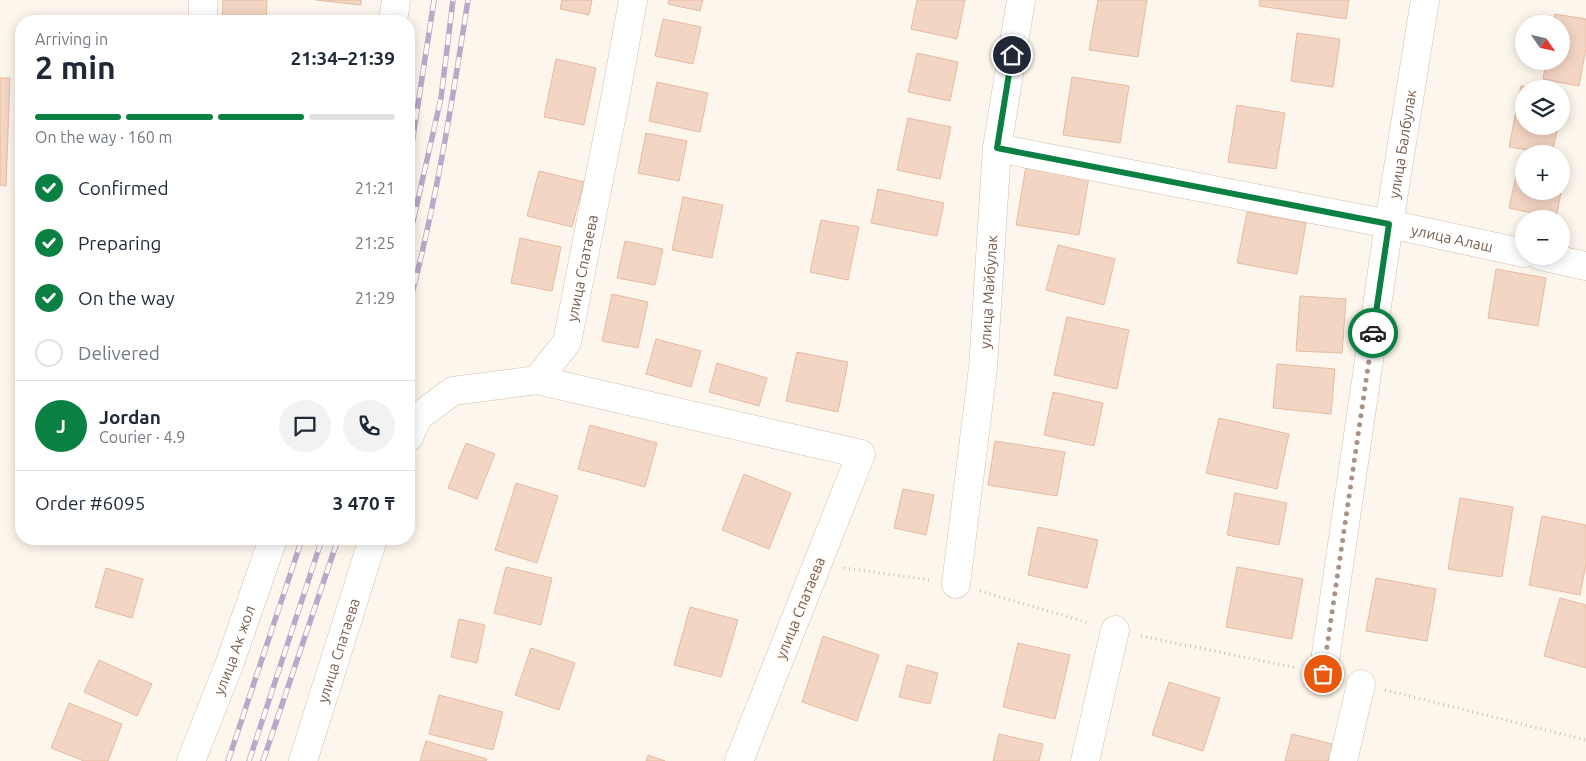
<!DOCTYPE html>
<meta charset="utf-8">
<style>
:root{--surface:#fff;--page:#f2f2f3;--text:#1f2937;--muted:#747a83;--line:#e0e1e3;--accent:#0b8043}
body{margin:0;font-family:Ubuntu,sans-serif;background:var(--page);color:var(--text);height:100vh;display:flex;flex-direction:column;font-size:19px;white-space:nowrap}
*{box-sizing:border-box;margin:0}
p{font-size:16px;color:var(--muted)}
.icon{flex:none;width:28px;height:28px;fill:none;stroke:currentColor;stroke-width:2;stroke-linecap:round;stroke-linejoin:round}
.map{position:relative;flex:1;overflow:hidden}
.sheet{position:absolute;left:15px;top:15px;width:400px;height:530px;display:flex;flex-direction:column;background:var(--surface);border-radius:20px;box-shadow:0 2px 12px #0003}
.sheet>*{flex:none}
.needle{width:32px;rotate:124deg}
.buttons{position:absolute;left:1515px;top:15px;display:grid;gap:10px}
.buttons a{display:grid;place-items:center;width:55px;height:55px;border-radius:50%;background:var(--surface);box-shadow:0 2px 12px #0003;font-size:25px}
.pin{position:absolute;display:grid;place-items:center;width:42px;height:42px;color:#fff;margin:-21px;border:2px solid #fff;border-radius:50%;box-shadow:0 1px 5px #0007}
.courier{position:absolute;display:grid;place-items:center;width:50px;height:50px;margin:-25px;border:4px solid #0b8043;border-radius:50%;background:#fff;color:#222;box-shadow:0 1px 6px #0007}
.headline em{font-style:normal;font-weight:700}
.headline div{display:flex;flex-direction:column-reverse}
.headline{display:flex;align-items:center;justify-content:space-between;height:85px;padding:0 20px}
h1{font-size:32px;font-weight:700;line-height:38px}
.bar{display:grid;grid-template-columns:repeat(4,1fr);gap:8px 5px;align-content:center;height:60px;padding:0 20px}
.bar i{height:6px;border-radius:4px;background:var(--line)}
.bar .current{background:var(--accent)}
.bar p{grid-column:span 4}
.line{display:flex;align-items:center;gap:12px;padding:0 20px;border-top:1px solid var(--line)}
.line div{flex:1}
.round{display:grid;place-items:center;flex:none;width:52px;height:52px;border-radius:26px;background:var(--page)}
ol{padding:0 20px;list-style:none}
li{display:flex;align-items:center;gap:15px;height:55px}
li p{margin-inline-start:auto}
li .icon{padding:5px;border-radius:50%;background:var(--accent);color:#fff;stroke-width:4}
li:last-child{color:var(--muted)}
li i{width:28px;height:28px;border:2px solid var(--line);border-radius:50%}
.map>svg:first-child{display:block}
.building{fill:#f3d5c3;stroke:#e6bba3}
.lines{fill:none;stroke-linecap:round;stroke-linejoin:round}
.minor-casing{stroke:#d1beb0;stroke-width:29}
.path{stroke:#d9b8a5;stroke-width:3;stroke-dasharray:1 4;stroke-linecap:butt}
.minor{stroke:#fff;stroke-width:28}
.rail-casing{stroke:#b9a8c9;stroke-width:5.5}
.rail{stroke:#fffaf3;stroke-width:4;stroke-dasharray:11;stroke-linecap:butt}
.done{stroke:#a89285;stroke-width:5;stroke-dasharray:0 9}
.route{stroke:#0b8043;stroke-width:6}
.labels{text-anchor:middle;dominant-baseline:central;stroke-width:4;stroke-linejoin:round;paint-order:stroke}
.street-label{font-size:15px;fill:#7a5c4d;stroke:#fffaf3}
</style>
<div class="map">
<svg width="1586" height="761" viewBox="0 0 1586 761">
<rect width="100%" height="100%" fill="#fdf6ec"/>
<g class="building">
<polygon points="223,0 267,0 266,21 222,21"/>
<polygon points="316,0 361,0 361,5"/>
<polygon points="562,0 592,0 589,15 560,9"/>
<polygon points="669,0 703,0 700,11 668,4"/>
<polygon points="917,0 965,0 957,39 911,29"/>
<polygon points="1098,0 1147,0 1138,57 1089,50"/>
<polygon points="1260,0 1349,0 1346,19 1259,6"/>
<polygon points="1555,14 1586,19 1586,48 1579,86 1543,79 1546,61 1561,61 1561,24 1553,24"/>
<polygon points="663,19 701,27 693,64 655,56"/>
<polygon points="1297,33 1340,39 1333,87 1291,81"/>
<polygon points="917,53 958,62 950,101 908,92"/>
<polygon points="556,59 596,68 584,125 544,117"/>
<polygon points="1072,77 1129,86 1120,143 1063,135"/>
<polygon points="0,78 10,78 6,186 0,185"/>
<polygon points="657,82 708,93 700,132 649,121"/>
<polygon points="1521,86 1537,89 1524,89 1524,126 1558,126 1552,154 1509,147"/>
<polygon points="1237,105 1285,113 1276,169 1228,162"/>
<polygon points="908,118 951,127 940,179 897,170"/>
<polygon points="646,133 687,141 679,181 638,173"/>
<polygon points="1519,162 1524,163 1524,191 1561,191 1561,171 1565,172 1556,218 1509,208"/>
<polygon points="1026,166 1089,177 1079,235 1016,225"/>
<polygon points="539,171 584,182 572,227 527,216"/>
<polygon points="878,189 944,203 937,236 871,223"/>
<polygon points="683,197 723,205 712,258 672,250"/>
<polygon points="1247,212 1306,223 1297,274 1237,263"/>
<polygon points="821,220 859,227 848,280 810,272"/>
<polygon points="520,238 561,247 552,291 511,283"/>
<polygon points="625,241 663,249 655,285 617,278"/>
<polygon points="1058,245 1115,259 1104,305 1046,290"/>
<polygon points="1496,269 1546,278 1538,326 1488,318"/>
<polygon points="612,294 648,302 638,348 602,341"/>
<polygon points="1300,296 1346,299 1342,353 1296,351"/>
<polygon points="1067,317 1129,330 1117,389 1054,375"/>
<polygon points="656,339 701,351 691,387 646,374"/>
<polygon points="797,352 848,362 838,412 786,401"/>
<polygon points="717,363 767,378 759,406 709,392"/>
<polygon points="1277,364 1335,369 1331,414 1273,408"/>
<polygon points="1053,392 1103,403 1094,446 1044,435"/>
<polygon points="1219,418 1289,434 1277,489 1206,473"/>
<polygon points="590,425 657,443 645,487 578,469"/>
<polygon points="995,441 1065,452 1057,496 988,485"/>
<polygon points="466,443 495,454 477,499 448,488"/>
<polygon points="744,474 791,493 769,549 722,530"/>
<polygon points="516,483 558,496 537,563 495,550"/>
<polygon points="903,489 934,495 926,535 894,528"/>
<polygon points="1235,493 1287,503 1279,545 1227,535"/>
<polygon points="1460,498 1513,507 1502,577 1448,569"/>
<polygon points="1542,516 1586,525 1586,564 1580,595 1529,585"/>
<polygon points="1038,527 1098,540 1087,588 1028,575"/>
<polygon points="506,567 552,578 541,625 494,613"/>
<polygon points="1237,567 1303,579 1292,639 1226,627"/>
<polygon points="106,568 143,579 132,618 95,607"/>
<polygon points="1376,578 1436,589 1427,641 1366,631"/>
<polygon points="1560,598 1586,605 1586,668 1544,656"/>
<polygon points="690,607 738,620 721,677 674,665"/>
<polygon points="459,619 485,625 477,663 451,657"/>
<polygon points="823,636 879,655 857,721 802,702"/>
<polygon points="1018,643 1070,655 1055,719 1003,707"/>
<polygon points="531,648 575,663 559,710 515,695"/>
<polygon points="99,660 152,684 137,716 84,692"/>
<polygon points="907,665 938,673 930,704 899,697"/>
<polygon points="1169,682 1220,698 1203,751 1152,735"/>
<polygon points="439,695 503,712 493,750 429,734"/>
<polygon points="69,703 122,724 108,761 84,761 51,748"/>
<polygon points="999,734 1043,744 1039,761 993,761"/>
<polygon points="1292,734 1332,744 1328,761 1285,761"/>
<polygon points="426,741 487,759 486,761 420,761"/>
<polygon points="648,755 665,761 646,761"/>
</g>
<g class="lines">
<defs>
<g id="minor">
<polyline points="203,21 203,0"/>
<polyline points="393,21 396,0"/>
<path id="s1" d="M997,148L1389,224L1524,253"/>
<polyline points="1541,256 1586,266"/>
<polyline points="537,380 861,454 739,761"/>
<path id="s2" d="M409,437L418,417L453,391L537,380L567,342L616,94L633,0"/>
<path id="s3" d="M956,584L983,368L997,148L1021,0"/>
<path id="s4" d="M1323,674L1389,224L1425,0"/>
<path id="s5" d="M191,761L229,665L273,539"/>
<path id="s6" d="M303,761L373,539"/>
<polyline points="1085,761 1115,630"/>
<polyline points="1343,761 1361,684"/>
</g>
</defs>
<use href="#minor" class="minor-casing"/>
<g class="path">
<polyline points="844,568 930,580"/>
<polyline points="980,591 1089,623"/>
<polyline points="1141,636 1297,668"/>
<polyline points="1385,690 1586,740"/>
</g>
<use href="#minor" class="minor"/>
<defs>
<g id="rail">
<polyline points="409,163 434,0"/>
<polyline points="409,239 441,98 453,0"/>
<path d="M409,305C436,204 452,103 468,0"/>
<polyline points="228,761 302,539"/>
<polyline points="249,761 322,539"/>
<polyline points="263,761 338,539"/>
</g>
</defs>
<use href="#rail" class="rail-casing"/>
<use href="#rail" class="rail"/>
</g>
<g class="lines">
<polyline class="done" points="1323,674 1373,333"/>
<polyline class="route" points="1012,55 997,148 1389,224 1373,333"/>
</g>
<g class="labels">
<g class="street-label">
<text stroke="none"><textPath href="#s4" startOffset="536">улица Балбулак</textPath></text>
<text stroke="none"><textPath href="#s1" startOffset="464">улица Алаш</textPath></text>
<text stroke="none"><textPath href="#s2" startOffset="274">улица Спатаева</textPath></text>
<text stroke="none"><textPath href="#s3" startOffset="294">улица Майбулак</textPath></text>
<text transform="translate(800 608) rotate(-68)">улица Спатаева</text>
<text stroke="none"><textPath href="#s5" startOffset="119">улица Ак жол</textPath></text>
<text stroke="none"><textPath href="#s6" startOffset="116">улица Спатаева</textPath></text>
</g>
</g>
</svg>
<div class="buttons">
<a><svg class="needle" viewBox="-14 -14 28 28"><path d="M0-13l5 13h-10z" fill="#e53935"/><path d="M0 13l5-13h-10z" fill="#747a83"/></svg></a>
<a><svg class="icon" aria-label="layers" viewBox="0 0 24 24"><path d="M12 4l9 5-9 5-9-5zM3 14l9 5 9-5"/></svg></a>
<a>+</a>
<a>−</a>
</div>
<div class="pin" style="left:1323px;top:674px;background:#ea580c"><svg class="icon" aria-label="bag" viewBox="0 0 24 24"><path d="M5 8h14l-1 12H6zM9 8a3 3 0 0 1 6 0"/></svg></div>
<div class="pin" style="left:1012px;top:55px;background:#1f2937"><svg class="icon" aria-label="home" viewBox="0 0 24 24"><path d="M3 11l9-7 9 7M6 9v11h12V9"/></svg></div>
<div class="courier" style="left:1373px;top:333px"><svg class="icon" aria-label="car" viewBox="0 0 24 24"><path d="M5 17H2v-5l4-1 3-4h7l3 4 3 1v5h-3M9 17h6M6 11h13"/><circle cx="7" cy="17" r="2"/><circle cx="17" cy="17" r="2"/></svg></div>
<section class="sheet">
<div class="headline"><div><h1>2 min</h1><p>Arriving in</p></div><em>21:34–21:39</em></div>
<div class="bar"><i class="current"></i><i class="current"></i><i class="current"></i><i></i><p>On the way · 160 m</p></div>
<ol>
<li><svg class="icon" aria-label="check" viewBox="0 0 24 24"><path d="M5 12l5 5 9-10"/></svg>Confirmed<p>21:21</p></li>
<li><svg class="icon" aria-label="check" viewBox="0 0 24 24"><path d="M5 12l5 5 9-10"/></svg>Preparing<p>21:25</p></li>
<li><svg class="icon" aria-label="check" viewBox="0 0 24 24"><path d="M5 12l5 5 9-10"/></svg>On the way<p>21:29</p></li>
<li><i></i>Delivered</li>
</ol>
<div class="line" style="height:90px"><b class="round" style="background:var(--accent);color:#fff">J</b><div><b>Jordan</b><p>Courier · 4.9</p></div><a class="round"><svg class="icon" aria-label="chat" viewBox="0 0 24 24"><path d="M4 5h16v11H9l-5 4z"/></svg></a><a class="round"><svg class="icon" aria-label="phone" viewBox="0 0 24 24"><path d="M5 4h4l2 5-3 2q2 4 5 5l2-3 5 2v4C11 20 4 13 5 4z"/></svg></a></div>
<div class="line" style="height:65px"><div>Order #6095</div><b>3 470 ₸</b></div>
</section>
</div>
